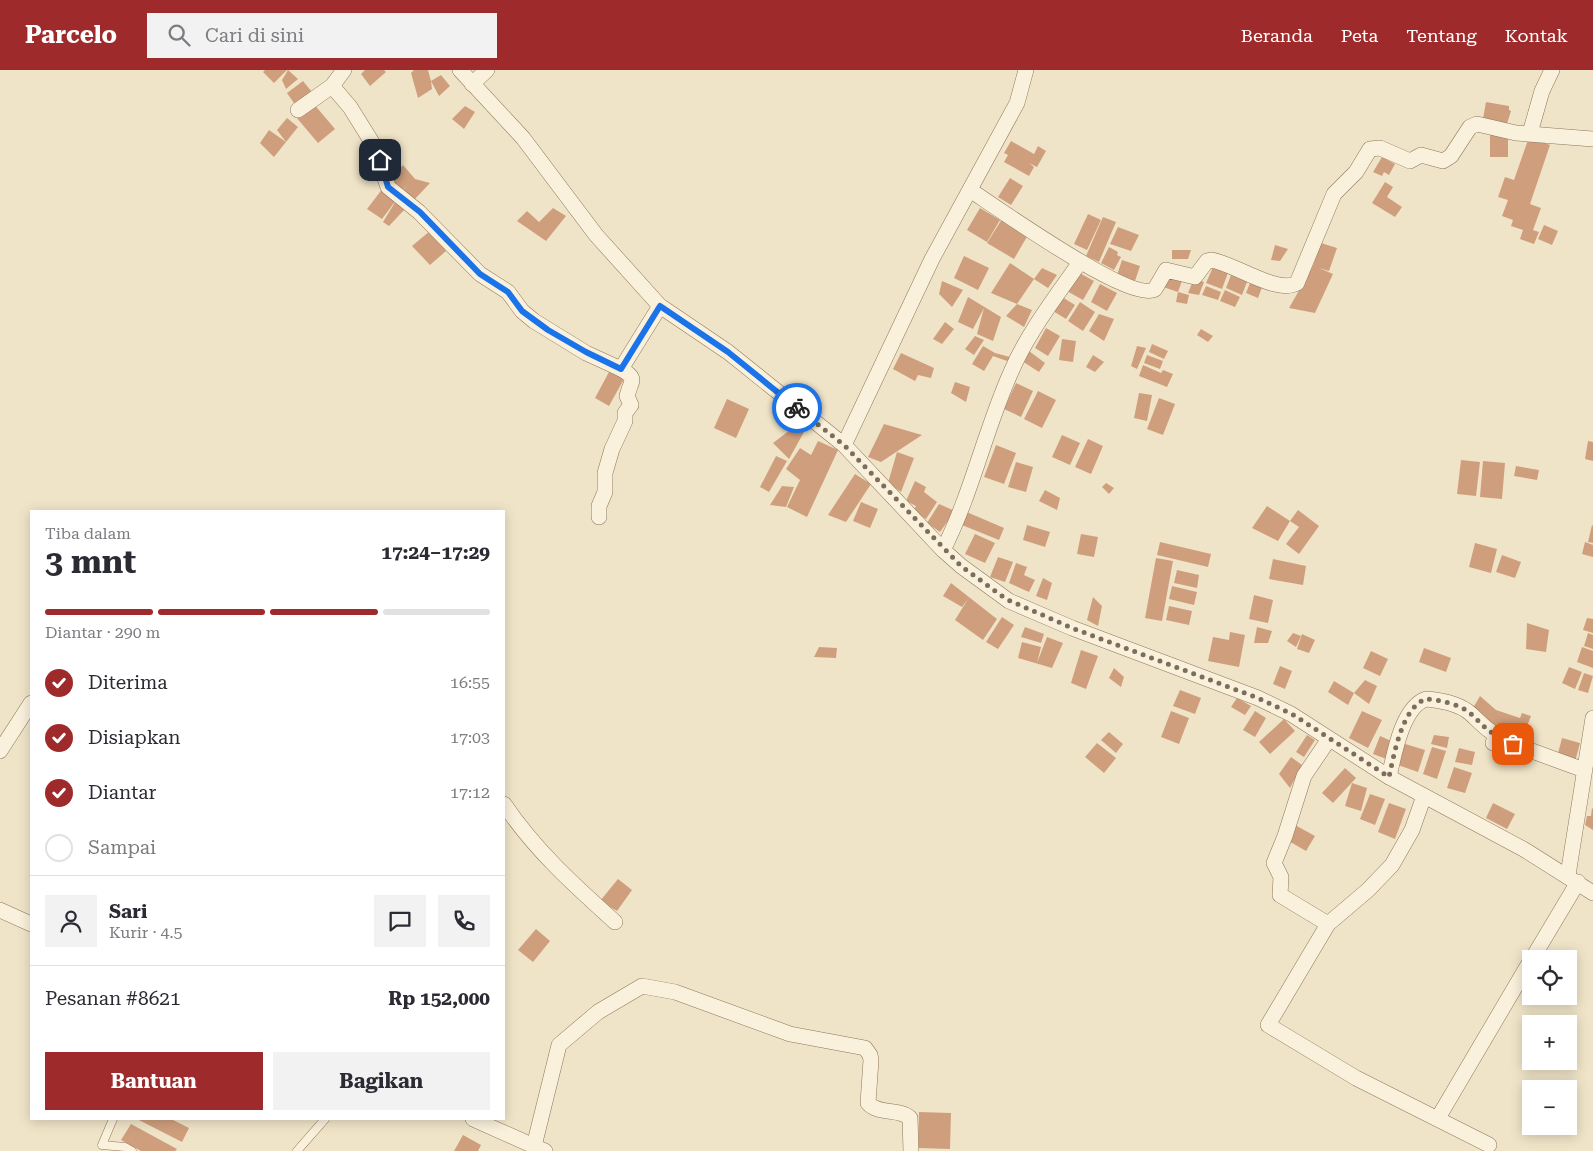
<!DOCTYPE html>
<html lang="id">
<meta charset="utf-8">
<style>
:root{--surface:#fff;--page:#f2f2f3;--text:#2b2b33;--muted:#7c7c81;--line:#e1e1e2;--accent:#9e2a2b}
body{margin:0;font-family:"Roboto Serif",serif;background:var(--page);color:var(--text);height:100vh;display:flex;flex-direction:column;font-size:19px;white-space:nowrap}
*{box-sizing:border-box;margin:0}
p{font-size:16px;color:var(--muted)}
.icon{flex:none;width:28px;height:28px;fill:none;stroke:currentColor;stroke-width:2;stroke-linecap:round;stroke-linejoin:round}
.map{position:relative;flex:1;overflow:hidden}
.drawer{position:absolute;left:30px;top:440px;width:475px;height:610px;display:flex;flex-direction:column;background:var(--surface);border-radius:0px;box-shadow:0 2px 12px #0003}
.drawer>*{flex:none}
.tools{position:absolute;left:1522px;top:880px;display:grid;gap:10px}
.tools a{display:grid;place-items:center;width:55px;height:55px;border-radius:0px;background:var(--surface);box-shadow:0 2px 12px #0003;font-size:25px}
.pin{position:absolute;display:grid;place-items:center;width:42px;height:42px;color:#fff;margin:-21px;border-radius:10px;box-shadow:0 2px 8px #0006}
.courier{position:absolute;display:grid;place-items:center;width:50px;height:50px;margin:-25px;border:4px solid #1a73e8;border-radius:50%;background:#fff;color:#222;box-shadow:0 1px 6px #0007}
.head em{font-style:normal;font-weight:700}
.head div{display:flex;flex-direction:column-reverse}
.head{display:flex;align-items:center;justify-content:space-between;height:85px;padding:0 15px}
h1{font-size:32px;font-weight:700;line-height:38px}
.bar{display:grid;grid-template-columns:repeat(4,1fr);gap:8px 5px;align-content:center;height:60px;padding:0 15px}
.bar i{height:6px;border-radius:4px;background:var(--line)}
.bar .current{background:var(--accent)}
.bar p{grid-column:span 4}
.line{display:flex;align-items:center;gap:12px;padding:0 15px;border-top:1px solid var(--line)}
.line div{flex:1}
.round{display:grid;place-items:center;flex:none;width:52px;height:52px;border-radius:0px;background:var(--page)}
ol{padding:0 15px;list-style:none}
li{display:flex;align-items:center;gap:15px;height:55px}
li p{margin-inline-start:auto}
li .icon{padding:5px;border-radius:50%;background:var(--accent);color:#fff;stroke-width:4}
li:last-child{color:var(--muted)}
li i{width:28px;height:28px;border:2px solid var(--line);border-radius:50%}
.button{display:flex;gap:10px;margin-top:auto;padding:10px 15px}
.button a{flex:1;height:58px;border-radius:0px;background:var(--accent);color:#fff;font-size:20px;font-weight:700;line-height:58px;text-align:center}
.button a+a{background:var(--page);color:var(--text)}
header{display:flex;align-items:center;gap:30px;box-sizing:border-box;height:70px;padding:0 25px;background:var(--accent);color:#fff}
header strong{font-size:24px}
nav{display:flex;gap:28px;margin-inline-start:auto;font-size:18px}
.search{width:350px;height:45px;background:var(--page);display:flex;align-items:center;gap:12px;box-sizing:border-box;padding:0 18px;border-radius:0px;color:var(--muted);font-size:19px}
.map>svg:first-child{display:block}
.building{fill:#cf9f7d}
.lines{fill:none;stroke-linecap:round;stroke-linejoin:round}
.service-casing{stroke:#8d765c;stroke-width:9}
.minor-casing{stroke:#8d765c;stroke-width:16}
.service{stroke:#faf1dc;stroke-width:8}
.minor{stroke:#faf1dc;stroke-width:15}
.done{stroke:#7c6e5b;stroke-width:5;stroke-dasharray:0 9}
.route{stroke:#1a73e8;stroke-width:6}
</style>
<header>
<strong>Parcelo</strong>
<div class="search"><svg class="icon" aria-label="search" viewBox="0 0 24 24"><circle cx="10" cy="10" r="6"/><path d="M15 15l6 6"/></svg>Cari di sini</div>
<nav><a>Beranda</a><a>Peta</a><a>Tentang</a><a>Kontak</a></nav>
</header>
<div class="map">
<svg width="1593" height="1081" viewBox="0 0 1593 1081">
<rect width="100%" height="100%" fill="#f0e4c8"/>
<g class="building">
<polygon points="265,0 287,0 274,13 263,2"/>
<polygon points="288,0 298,9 286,19 282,10"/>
<polygon points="365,0 384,0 386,2 370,16 361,4"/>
<polygon points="414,0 428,0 431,11 441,5 450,16 439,26 431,11 432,19 418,28 411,3"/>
<polygon points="303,11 312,22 296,36 287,23"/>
<polygon points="1486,32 1509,36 1509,40 1511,41 1506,57 1482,54"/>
<polygon points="313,33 335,59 318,73 296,47"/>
<polygon points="465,36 475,42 464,59 452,49"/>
<polygon points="287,48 298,57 274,87 260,73 269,60 286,72 277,60"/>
<rect x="1490" y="64" width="18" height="23"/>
<polygon points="1529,67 1550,75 1530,134 1541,138 1533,160 1539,162 1534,174 1520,169 1523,160 1511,156 1513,150 1502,146 1508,130 1498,127 1505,107 1514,110"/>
<polygon points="1011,71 1034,84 1038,76 1046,81 1037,97 1029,93 1034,97 1029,106 1004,92 1008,85 1004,83"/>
<polygon points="1382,87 1395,94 1389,105 1384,102 1382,106 1373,102"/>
<polygon points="403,95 415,109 430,113 414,130 402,122 407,116 401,122 388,112"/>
<polygon points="1010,108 1023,116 1011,135 998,127"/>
<polygon points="1385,112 1393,117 1387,127 1402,137 1395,147 1372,133"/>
<polygon points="383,118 397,129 382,149 367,139"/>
<polygon points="397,129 406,138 389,156 383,152"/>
<polygon points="553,138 566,146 546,171 517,151 527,141 539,152"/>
<polygon points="980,138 1000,150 987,172 967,160"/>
<polygon points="1088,144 1101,150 1087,180 1074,174"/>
<polygon points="1103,147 1116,152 1099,192 1086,186"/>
<polygon points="1002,149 1028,165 1014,189 987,173"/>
<polygon points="1544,155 1558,161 1552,175 1538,169"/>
<polygon points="1118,157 1139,165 1131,181 1110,174"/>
<polygon points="430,161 446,181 430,195 412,176"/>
<polygon points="1321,173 1337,178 1329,201 1319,198 1333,204 1315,243 1289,238 1313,196"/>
<polygon points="1275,175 1288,179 1280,191 1271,190"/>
<polygon points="1109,177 1118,182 1117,185 1121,187 1114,200 1101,193"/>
<polygon points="1172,180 1191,180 1188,189 1172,189"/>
<polygon points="964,186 989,198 978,220 954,208"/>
<polygon points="1122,190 1140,196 1135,211 1117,205"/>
<polygon points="1010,193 1034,209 1042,198 1057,205 1048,218 1034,209 1017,234 991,223"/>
<polygon points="1213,197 1228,203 1222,219 1206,213"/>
<polygon points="1076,201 1094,211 1083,230 1065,220"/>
<polygon points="1165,202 1183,208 1178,222 1160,216"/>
<polygon points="1231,205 1247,212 1242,225 1226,218"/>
<polygon points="1194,208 1204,212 1199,225 1188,223"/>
<polygon points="1252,208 1264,212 1258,228 1246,223"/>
<polygon points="942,211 963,220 952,237 939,224"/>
<polygon points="1100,214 1117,223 1107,241 1091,232"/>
<polygon points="1206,216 1221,222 1218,230 1202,225"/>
<polygon points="1225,220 1240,227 1235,237 1220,231"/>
<polygon points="1178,222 1189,225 1187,234 1176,232"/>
<polygon points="968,227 1001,247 993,271 977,264 984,238 973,259 958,252"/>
<polygon points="1062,227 1075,235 1066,249 1053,241"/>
<polygon points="1080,232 1095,242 1083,261 1068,251"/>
<polygon points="1017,234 1032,240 1024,257 1006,246"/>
<polygon points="1099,244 1114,249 1104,271 1089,261"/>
<polygon points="945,252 954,259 942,274 933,269"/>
<polygon points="1046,258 1060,266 1048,286 1035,278"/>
<polygon points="1201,259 1213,266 1208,272 1197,265"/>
<polygon points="975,266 984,270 974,285 965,279"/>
<polygon points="1062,269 1076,271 1073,292 1059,290"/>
<polygon points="1152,274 1168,281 1164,289 1149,282"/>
<polygon points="983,276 995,283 1010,287 1007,291 993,286 984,301 972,294"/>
<polygon points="1137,276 1146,278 1137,299 1131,296"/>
<polygon points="1029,281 1045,293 1039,302 1022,291"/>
<polygon points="901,283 934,298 931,308 918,305 915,311 893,299"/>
<polygon points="1093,285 1104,292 1095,302 1086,297"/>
<polygon points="1147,285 1163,291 1160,299 1144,293"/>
<polygon points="1143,295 1161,303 1163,300 1173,304 1167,317 1139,306"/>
<polygon points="609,302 624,309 609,336 595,328"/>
<polygon points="955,312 970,317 966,332 951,323"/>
<polygon points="1016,313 1033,321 1021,347 1004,339"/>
<polygon points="1038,321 1056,330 1042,358 1024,349"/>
<polygon points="1139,323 1152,325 1147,351 1134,348"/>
<polygon points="1159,328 1175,334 1163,365 1147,359"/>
<polygon points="727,329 749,339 736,368 714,358"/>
<polygon points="884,354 922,365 881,392 868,387"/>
<polygon points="794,357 804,362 789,389 773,373"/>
<polygon points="1062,365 1080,373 1070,395 1052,387"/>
<polygon points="1088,369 1103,376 1091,404 1075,397"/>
<polygon points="818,371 838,380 807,447 787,437 800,410 786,399 800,378 811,385"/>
<polygon points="1588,371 1593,372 1593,391 1585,389"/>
<polygon points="996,375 1016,383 1004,414 984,407"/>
<polygon points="897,382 914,388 901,422 888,413"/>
<polygon points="776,386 787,391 769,422 760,417"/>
<polygon points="1461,390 1480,392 1476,426 1457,424"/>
<polygon points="1483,391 1505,393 1502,429 1480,427"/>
<polygon points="1016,392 1033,397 1026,422 1008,417"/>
<polygon points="1516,396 1539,400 1537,410 1514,406"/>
<polygon points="855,404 871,414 846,452 828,445"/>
<polygon points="915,411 926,417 924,422 937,432 926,449 913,441 916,436 906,431"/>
<polygon points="1106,413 1114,418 1109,424 1102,417"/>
<polygon points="782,416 794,417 786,437 770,435"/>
<polygon points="1045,420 1060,428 1057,440 1039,431"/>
<polygon points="861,432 878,439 870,458 853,451"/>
<polygon points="939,434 955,441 940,462 927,453"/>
<polygon points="1267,436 1290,451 1298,440 1319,456 1299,484 1286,474 1299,457 1290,451 1278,471 1252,458"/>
<polygon points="962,440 1004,458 999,470 957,453"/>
<polygon points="1027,455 1050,462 1045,477 1023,470"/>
<polygon points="1592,455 1593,456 1593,473 1588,472"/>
<polygon points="975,464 995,473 985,493 965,484"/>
<polygon points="1081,464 1098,467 1094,487 1077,484"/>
<polygon points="1160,472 1211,484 1208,497 1157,485"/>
<polygon points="1585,472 1593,475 1593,487 1582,484"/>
<polygon points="1475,473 1497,479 1491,503 1469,497"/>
<polygon points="1502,485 1521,492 1515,508 1496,502"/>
<polygon points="998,487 1013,492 1005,512 990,507"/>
<polygon points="1156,488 1173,491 1162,551 1145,548"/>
<polygon points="1273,489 1306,496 1303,515 1269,509"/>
<polygon points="1016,493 1027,497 1024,505 1035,510 1029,522 1009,513"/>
<polygon points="1177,500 1199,505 1197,518 1174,513"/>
<polygon points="1043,508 1052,513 1047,530 1036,526"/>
<polygon points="951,513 997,549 983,570 955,550 968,529 962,537 943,526"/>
<polygon points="1172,516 1197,522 1194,535 1169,529"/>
<polygon points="1254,525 1273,530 1268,553 1249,549"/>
<polygon points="1093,527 1102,536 1098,556 1087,550"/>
<polygon points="1169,536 1192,541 1189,555 1166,550"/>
<polygon points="1002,547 1014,555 998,579 986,572"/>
<polygon points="1587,548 1593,549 1593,563 1583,560"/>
<polygon points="1527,553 1549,560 1546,582 1526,579"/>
<polygon points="1025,557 1044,564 1041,573 1021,567"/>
<polygon points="1257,557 1272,561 1268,573 1254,573"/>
<polygon points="1230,562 1245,565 1239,597 1208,591 1213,567 1229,570"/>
<polygon points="1293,563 1301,566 1296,577 1287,571"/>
<polygon points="1588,563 1593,565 1593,579 1584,576"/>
<polygon points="1302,564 1315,570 1309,583 1297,579"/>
<polygon points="1047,567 1063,573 1052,598 1018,588 1022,572 1041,577 1037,593"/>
<polygon points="819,577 837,578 836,588 814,587"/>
<polygon points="1582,577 1593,581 1593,598 1577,592"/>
<polygon points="1424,578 1451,588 1446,602 1419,592"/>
<polygon points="1081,580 1098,586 1086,619 1071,613"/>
<polygon points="1371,581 1388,589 1380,606 1363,598"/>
<polygon points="1280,596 1292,601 1285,619 1273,614"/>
<polygon points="1569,597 1582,602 1575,619 1562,613"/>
<polygon points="1114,598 1124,607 1121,617 1109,608"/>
<polygon points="1584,603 1593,606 1588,623 1578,620"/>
<polygon points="1365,610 1377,616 1369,634 1354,623"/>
<polygon points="1334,611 1354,623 1348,635 1328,622"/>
<polygon points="1180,620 1201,628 1195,644 1173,636"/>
<polygon points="1480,626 1496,640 1520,648 1522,643 1531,646 1526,659 1517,656 1519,651 1515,660 1528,666 1524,677 1507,670 1512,659 1495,654 1509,660 1506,667 1488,661 1491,652 1473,638"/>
<polygon points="1237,628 1251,636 1245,645 1231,637"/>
<polygon points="1171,641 1189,648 1179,674 1161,667"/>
<polygon points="1255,641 1266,648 1255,667 1243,660"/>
<polygon points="1362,641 1382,650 1368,678 1349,668"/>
<polygon points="1284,649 1295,661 1270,684 1259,672"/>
<polygon points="1109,662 1123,674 1116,683 1101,670"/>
<polygon points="1307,665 1315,670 1304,687 1296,682"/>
<polygon points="1434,665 1449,667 1447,678 1431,674"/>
<polygon points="1380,666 1396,673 1389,690 1373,684"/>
<polygon points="1562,668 1580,673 1575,692 1557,687"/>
<polygon points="1097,673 1116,688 1104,703 1085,687"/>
<polygon points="1402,673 1425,680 1418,702 1395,694"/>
<polygon points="1432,677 1446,681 1437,709 1423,704"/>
<polygon points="1459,678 1475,682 1472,695 1455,692"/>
<polygon points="1291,687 1302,695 1290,718 1279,704"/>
<polygon points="1454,697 1472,703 1465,723 1447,718"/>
<polygon points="1345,698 1356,708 1333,733 1322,723"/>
<polygon points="1352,713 1367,718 1361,741 1345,736"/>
<polygon points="1370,724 1385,729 1375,755 1360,749"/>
<polygon points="1389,733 1406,739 1395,769 1378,762"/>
<polygon points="1493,733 1515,744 1507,759 1486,748"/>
<polygon points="1592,738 1593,739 1593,760 1585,755 1587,746 1591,746"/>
<polygon points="1295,755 1315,766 1306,781 1287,770"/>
<polygon points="618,809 632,820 617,841 600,831"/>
<polygon points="536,859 550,871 533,892 518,880"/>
<polygon points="919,1042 951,1043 950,1079 918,1078"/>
<polygon points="137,1049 171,1049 189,1058 182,1072"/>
<polygon points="131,1054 177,1079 175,1081 141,1081 121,1070"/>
<polygon points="463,1065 481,1075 478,1081 454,1081"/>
</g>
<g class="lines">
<defs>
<g id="service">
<polyline points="113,1049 102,1075 125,1077 132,1081"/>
<polyline points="297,1081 325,1049"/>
</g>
<g id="minor">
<polyline points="460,0 523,68 596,165 660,236 728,282 844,375 943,480 961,496 1009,531 1072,558 1258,628 1291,644 1389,707 1525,780 1593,823"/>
<polyline points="472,14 487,0"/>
<polyline points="332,16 350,37 373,74 388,117 419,142 480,204 508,222 522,241 534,251 586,283 621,299 660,236"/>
<polyline points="298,40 332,16 344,0"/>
<polyline points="1530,63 1542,21 1552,0"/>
<path d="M970,120C996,137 1132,234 1155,219L1166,200L1195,207L1207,191L1211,190C1234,193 1277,225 1297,213L1334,124L1356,102L1370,79L1380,78L1410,91L1421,85L1443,91L1451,86L1470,57L1477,54L1516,63L1593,69"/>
<polyline points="844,375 932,189 1017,33 1026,0"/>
<path d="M599,447V436L605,422V403L612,379L625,351V343L631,335L627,326C631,310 638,309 621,299"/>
<path d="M943,480C972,423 985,360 1011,302C1028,262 1056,227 1080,192"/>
<polyline points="0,681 31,633"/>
<path d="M1389,707C1394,685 1402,637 1426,629C1440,630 1460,634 1471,644C1480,652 1485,659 1496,665L1493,673L1506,677L1513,674L1584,700"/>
<polyline points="1424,726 1412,760 1392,795 1368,820 1328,854 1268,955 1356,1008 1489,1075"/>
<path d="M504,734C535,780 574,815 615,852"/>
<polyline points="1568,805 1593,648"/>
<polyline points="0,840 31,854"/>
<polyline points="1328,854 1280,825 1281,807 1274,793 1285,766 1304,706 1329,669"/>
<polyline points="1532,889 1578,812"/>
<polyline points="1438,1048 1531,890"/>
<polyline points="473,1049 545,1081"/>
<path d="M534,1076L559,975L598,942L642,916L675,922L790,964L865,978L870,985L871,990L868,1033C878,1045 899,1038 910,1048L911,1081"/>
</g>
</defs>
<use href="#service" class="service-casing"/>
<use href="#minor" class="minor-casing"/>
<use href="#service" class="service"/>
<use href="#minor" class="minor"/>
</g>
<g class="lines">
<path class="done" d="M797,338L844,375L961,496L1006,529L1072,558L1258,628L1292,644L1389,707C1394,685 1402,637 1426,629C1440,630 1460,634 1471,644C1480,652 1485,659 1496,665L1493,673L1506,677L1513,674"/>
<polyline class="route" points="380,90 388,117 420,142 480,204 508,222 522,241 548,260 586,282 621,299 660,236 728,282 797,338"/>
</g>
</svg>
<div class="tools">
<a><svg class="icon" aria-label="locate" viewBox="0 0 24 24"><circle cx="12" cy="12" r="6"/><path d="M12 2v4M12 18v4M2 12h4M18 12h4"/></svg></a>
<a>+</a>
<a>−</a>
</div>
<div class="pin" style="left:1513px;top:674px;background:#ea580c"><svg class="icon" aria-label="bag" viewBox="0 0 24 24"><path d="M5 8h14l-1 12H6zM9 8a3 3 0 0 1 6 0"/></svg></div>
<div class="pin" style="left:380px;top:90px;background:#1f2937"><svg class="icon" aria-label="home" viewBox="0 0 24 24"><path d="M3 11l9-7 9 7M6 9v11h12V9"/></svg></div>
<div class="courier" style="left:797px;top:338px"><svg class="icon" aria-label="bike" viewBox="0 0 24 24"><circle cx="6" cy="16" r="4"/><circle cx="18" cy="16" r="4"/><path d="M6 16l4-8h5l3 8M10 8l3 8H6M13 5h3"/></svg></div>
<section class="drawer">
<div class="head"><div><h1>3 mnt</h1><p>Tiba dalam</p></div><em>17:24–17:29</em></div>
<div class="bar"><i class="current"></i><i class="current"></i><i class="current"></i><i></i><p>Diantar · 290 m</p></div>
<ol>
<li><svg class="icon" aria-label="check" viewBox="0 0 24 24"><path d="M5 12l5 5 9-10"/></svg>Diterima<p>16:55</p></li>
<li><svg class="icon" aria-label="check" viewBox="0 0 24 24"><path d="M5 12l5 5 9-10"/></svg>Disiapkan<p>17:03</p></li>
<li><svg class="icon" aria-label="check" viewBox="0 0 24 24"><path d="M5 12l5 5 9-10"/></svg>Diantar<p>17:12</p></li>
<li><i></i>Sampai</li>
</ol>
<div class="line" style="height:90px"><a class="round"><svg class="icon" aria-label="person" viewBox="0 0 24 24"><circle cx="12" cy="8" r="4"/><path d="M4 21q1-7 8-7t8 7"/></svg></a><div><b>Sari</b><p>Kurir · 4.5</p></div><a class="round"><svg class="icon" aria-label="chat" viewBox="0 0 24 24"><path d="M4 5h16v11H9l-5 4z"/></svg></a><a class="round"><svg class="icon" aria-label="phone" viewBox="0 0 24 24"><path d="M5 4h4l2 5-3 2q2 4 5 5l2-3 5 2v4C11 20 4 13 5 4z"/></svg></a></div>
<div class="line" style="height:65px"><div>Pesanan #8621</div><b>Rp 152,000</b></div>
<div class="button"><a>Bantuan</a><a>Bagikan</a></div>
</section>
</div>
